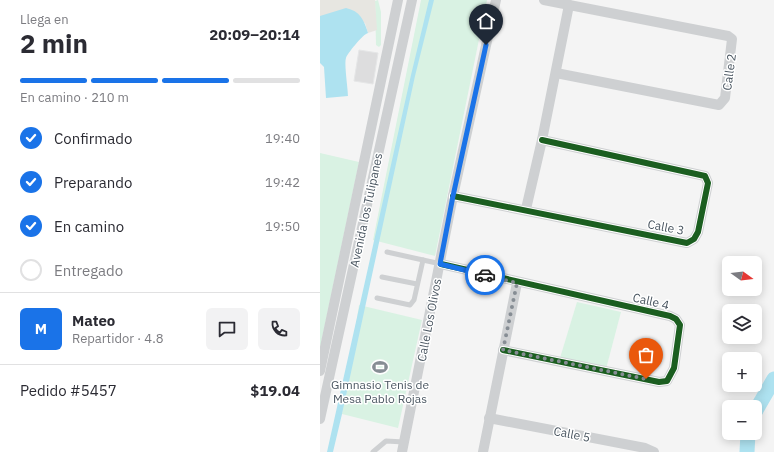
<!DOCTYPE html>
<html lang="es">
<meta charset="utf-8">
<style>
:root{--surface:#fff;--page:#f2f2f3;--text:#2b2b33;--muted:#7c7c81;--line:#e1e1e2;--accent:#1a73e8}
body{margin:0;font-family:"IBM Plex Sans",sans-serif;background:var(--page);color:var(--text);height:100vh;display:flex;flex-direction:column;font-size:15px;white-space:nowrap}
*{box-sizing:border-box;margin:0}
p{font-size:13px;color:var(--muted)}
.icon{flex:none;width:22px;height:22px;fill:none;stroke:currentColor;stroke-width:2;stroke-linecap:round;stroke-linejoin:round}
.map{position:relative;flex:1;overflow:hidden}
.details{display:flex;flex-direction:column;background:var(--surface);width:320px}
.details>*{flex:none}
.needle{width:26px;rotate:105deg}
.tools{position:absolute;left:402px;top:256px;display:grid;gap:8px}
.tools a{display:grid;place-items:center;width:40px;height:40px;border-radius:6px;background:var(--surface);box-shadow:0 2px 10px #0003;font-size:20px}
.pin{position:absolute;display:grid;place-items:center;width:34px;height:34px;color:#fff;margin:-41px -17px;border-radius:50% 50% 50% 0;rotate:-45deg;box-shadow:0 0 4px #0007}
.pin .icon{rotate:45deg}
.courier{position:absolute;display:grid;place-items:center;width:40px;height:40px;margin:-20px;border:3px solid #1a73e8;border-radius:50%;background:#fff;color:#222;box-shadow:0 1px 5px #0007}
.overview em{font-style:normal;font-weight:800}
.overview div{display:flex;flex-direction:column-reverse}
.overview{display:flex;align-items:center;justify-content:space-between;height:68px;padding:0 20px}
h1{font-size:26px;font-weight:800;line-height:30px}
.bar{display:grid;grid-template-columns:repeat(4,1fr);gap:6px 4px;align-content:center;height:48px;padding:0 20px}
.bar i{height:5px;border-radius:3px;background:var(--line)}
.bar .current{background:var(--accent)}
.bar p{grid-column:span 4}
.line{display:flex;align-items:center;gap:10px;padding:0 20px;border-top:1px solid var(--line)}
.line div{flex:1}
.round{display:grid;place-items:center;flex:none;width:42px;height:42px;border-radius:6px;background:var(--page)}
ol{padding:0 20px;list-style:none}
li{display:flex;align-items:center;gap:12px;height:44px}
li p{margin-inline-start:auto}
li .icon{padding:4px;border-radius:50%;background:var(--accent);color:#fff;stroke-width:4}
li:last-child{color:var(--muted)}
li i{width:22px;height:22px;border:2px solid var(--line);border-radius:50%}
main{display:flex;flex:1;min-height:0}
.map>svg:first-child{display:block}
.green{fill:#d9f2e3}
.sand{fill:#e7e6e1}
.water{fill:#aee2f0}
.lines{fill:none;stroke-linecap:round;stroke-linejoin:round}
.river{stroke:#aee2f0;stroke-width:15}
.building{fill:#ddddde;stroke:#e5e6e7}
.service{stroke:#ced0d2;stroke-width:5}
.minor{stroke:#ced0d2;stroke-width:10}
.cycleway-casing{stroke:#fff;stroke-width:8}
.cycleway{stroke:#1b5e20;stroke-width:6}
.done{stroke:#868d94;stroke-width:4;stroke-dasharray:0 7.2}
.route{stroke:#1a73e8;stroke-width:5}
.labels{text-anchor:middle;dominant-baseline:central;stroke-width:3;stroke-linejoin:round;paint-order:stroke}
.street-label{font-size:12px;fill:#4a5661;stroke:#fff}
.poi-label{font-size:12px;fill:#4a5661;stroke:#fff}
</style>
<main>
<section class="details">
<div class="overview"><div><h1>2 min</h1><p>Llega en</p></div><em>20:09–20:14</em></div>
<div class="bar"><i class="current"></i><i class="current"></i><i class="current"></i><i></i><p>En camino · 210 m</p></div>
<ol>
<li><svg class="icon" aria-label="check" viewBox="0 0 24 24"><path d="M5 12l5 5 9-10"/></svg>Confirmado<p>19:40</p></li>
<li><svg class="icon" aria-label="check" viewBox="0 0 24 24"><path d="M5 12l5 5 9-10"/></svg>Preparando<p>19:42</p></li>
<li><svg class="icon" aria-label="check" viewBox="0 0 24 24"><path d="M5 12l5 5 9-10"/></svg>En camino<p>19:50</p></li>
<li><i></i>Entregado</li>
</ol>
<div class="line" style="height:72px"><b class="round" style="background:var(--accent);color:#fff">M</b><div><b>Mateo</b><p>Repartidor · 4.8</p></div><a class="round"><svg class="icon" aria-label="chat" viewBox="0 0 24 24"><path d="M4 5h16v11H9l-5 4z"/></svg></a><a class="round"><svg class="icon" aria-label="phone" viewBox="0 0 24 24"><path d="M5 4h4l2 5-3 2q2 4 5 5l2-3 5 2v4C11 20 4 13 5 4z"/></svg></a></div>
<div class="line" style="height:52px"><div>Pedido #5457</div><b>$19.04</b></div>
</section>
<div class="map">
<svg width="454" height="452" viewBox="0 0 454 452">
<rect width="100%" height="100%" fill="#f4f4f4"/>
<g class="green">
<polygon points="58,0 61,12 61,45 59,47 56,45 55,1"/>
<polygon points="101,0 167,0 115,256 53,240"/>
<polygon points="0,153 39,162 0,348"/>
<polygon points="257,302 301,312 286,369 240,358"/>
<polygon points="39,305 102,320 78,428 22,414"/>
</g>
<polygon class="sand" points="0,0 55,0 57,30 48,33 45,23 0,16"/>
<g class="water">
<polygon points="109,0 114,0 95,76 22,414 13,452 7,452 91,75"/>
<path d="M26,8C40,11 44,20 48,33C43,34 27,54 26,58C24,63 28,89 28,96L6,98L4,67L0,63V16Z"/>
</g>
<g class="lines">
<g class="river">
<polyline points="435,412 454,379"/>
<polyline points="427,452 428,433"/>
</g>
</g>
<polygon class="building" points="39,50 58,53 53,84 34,81"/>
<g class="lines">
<g class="service">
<polyline points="103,260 121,264"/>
<polyline points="62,277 97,284"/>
<polyline points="57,298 90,305 94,300 103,260 67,252"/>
<polyline points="53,452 66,441 84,442"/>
</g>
<g class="minor">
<polyline points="224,0 408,36 412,39 405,98 399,105 236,73"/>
<polyline points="133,196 367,243 374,239 378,232 388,183 385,176 222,140"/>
<polyline points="206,209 222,140 249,5"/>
<polyline points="121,264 350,316 356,319 360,325 354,368 347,381 339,382 183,350"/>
<polyline points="0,371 78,0"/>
<polyline points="169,418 325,448 334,452"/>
<polyline points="0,419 92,0"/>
<polyline points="82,452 133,196 176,0"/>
<polyline points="163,452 197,283"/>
</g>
<defs>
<g id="cycleway">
<polyline points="133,196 367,243 374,239 378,232 388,183 385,176 222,140"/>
<polyline points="121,264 350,316 356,319 360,325 354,368 347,381 339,382 183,350"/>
</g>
</defs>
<use href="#cycleway" class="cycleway-casing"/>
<use href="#cycleway" class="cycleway"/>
</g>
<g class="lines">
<polyline class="done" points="165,275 197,283 183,350 326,379"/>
<polyline class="route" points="165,275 120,264 133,196 166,45"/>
</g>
<defs>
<symbol id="stadium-bare" viewBox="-9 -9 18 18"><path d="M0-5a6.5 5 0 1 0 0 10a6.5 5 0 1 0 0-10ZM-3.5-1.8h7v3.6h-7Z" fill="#868d94" stroke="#fff" stroke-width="2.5" paint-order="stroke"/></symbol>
</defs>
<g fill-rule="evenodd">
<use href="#stadium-bare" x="49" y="356" width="22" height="22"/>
</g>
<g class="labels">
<g class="street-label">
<text transform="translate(409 72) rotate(-82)">Calle 2</text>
<text transform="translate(46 210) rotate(-78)">Avenida los Tulipanes</text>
<text transform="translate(346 227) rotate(11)">Calle 3</text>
<text transform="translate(331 301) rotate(13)">Calle 4</text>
<text transform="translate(109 320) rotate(-79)">Calle Los Olivos</text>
<text transform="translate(252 434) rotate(11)">Calle 5</text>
</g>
<g class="poi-label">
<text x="60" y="384">Gimnasio Tenis de<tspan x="60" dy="14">Mesa Pablo Rojas</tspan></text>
</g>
</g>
</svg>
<div class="tools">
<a><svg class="needle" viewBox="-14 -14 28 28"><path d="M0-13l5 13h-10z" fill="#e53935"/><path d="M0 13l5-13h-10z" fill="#7c7c81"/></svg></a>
<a><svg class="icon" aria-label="layers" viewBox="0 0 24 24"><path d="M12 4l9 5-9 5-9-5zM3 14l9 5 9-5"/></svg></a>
<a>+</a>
<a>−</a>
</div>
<div class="pin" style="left:326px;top:379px;background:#ea580c"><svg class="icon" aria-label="bag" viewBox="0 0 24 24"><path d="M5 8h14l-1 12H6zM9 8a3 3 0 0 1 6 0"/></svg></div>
<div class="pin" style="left:166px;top:45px;background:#1f2937"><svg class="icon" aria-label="home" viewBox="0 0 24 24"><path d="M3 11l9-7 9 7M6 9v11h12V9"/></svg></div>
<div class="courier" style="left:165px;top:275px"><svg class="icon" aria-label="car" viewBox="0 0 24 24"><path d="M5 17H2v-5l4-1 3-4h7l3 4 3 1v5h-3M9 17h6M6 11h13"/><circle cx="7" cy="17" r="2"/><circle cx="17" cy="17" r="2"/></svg></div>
</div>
</main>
